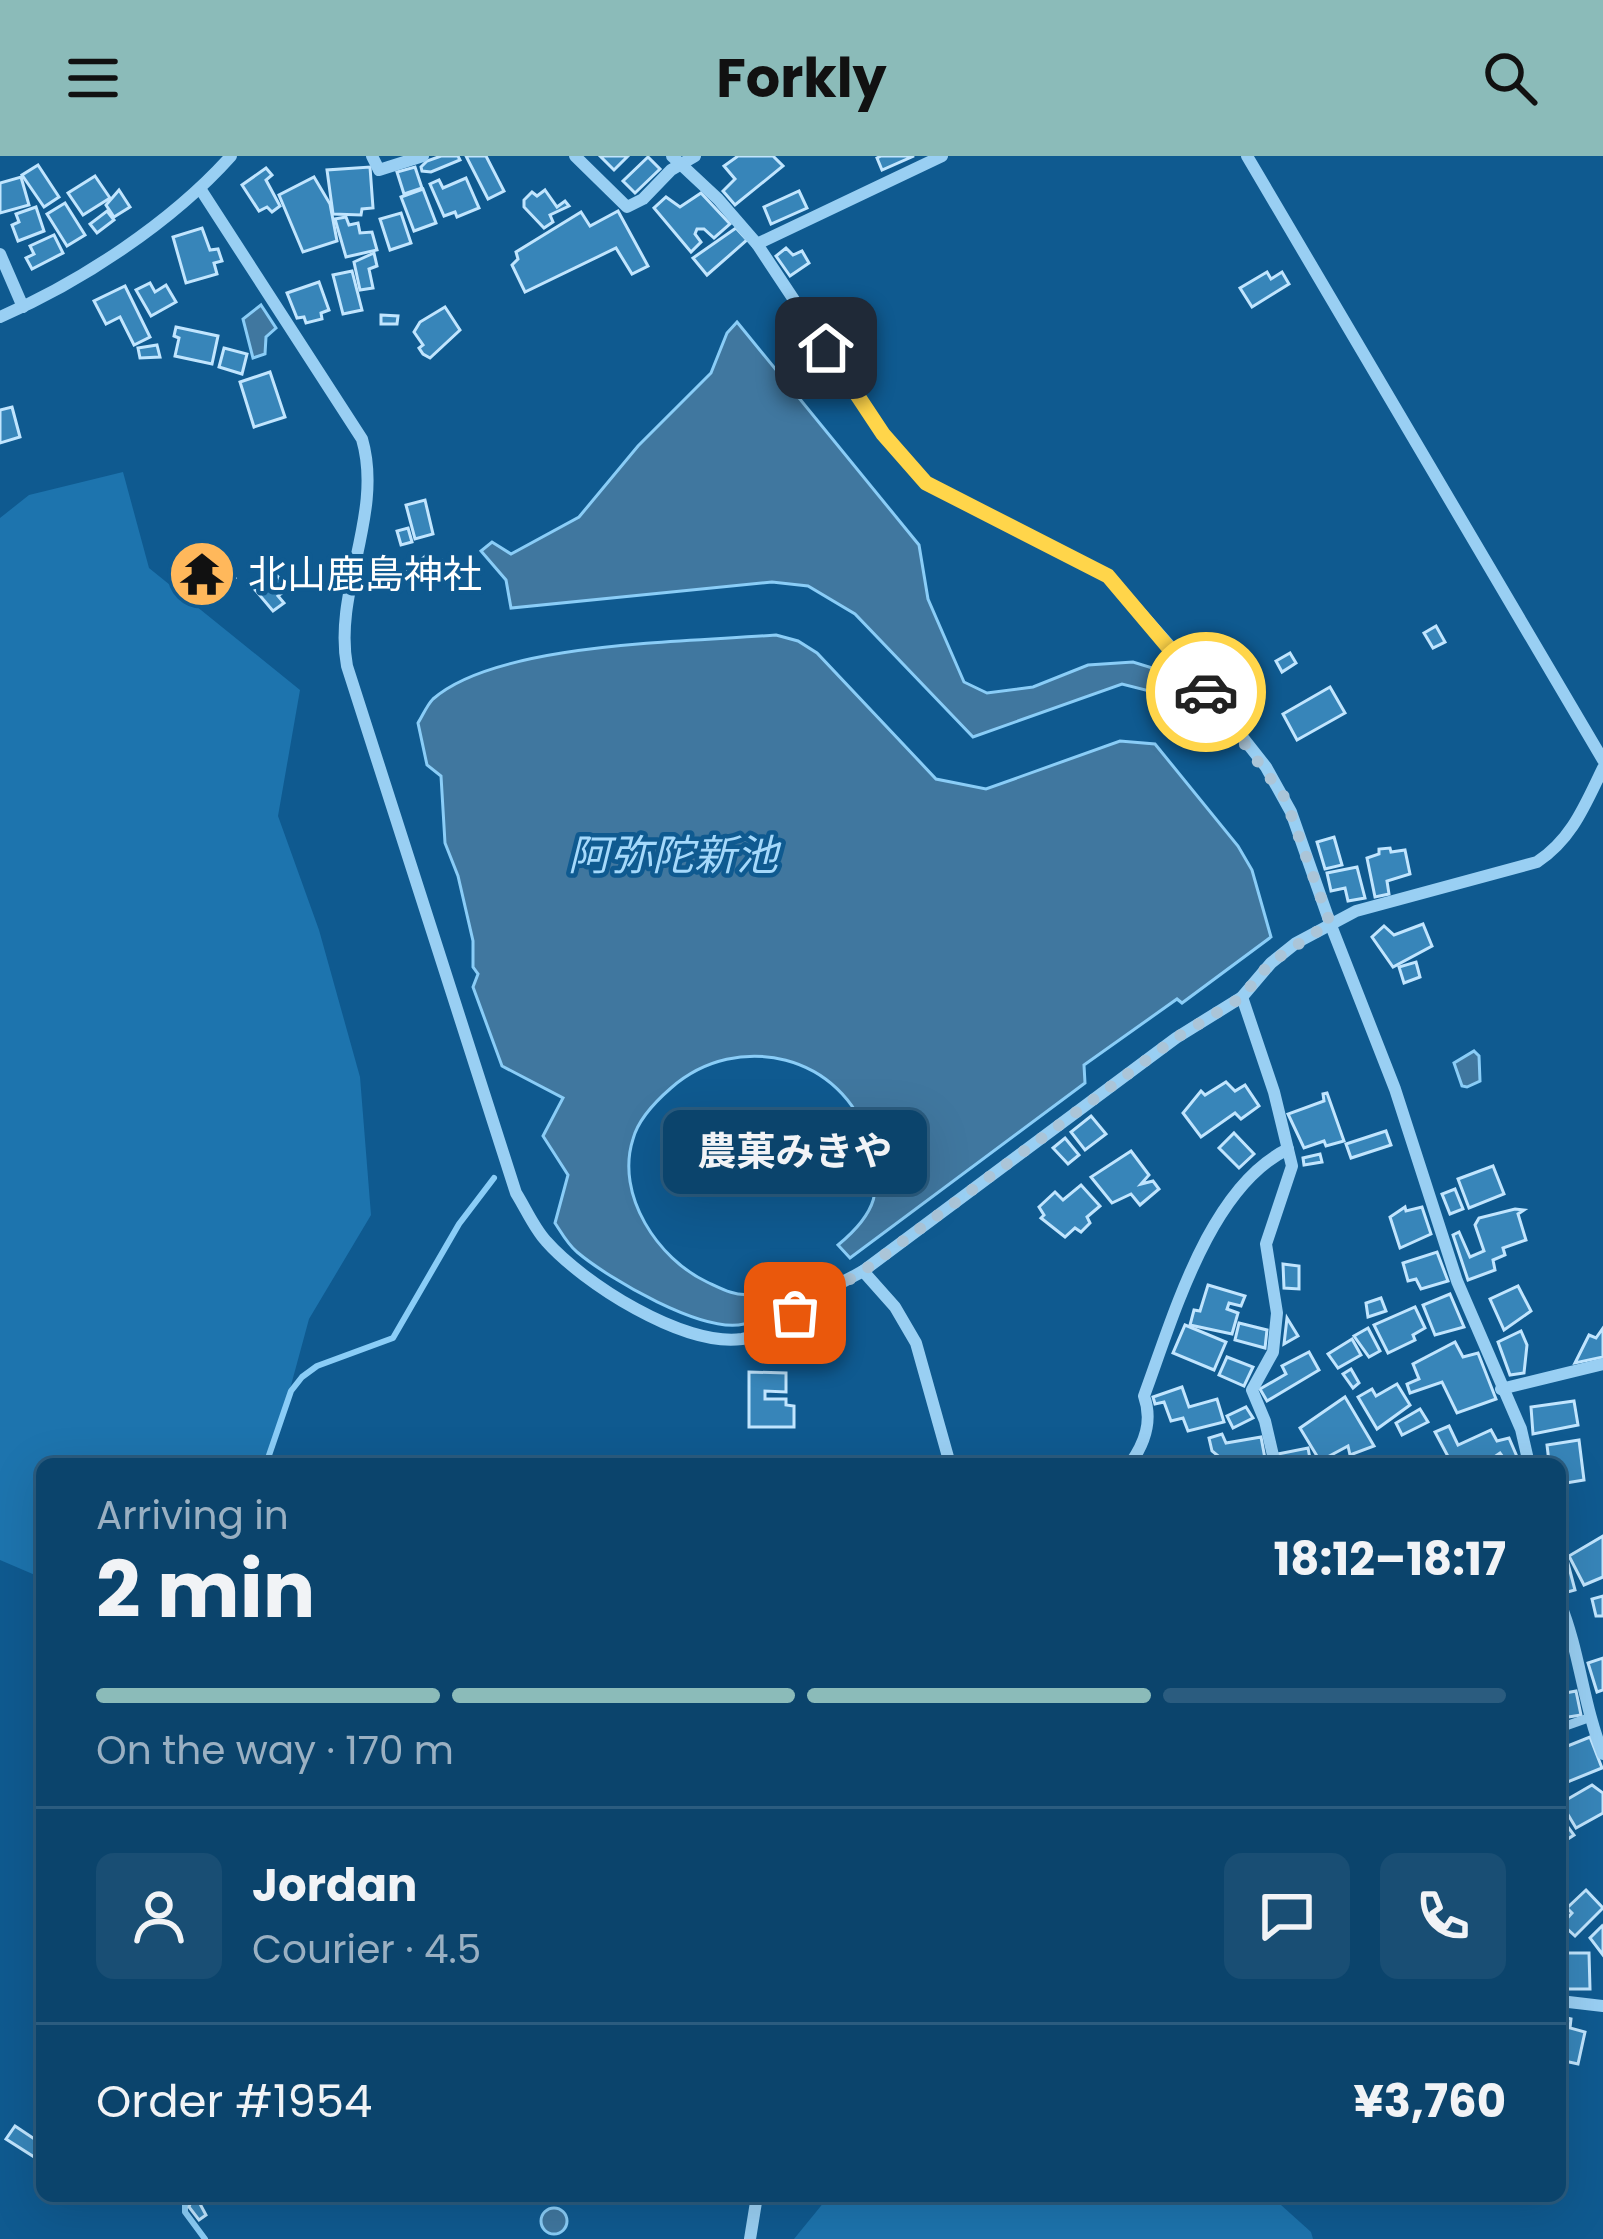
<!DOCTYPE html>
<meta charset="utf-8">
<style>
:root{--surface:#0b446c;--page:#194e74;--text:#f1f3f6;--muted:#9ab0c2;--line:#2b5c7f;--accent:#8bbbb9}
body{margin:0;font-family:Poppins,"Noto Sans JP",sans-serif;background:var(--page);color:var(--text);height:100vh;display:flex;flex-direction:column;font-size:45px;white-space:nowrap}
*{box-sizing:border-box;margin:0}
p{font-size:39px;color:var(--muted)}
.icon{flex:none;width:66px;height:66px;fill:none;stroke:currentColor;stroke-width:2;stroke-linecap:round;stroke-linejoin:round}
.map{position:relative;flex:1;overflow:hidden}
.side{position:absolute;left:36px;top:1302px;width:1530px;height:744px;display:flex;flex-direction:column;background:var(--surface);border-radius:18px;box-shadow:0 12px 48px #0002,0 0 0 3px var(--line)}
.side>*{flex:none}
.pin{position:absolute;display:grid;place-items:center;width:102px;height:102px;color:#fff;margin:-51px;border-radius:24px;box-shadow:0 6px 18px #0006}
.courier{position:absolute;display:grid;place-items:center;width:120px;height:120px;margin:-60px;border:9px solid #ffd54a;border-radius:50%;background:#fff;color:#222;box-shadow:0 3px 15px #0007}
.bubble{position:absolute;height:84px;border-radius:18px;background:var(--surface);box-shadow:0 12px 48px #0002,0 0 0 3px var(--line);font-size:39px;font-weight:700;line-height:84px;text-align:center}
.head em{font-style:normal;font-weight:700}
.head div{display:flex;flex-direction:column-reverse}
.head{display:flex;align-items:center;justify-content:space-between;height:204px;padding:0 60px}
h1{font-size:78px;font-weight:700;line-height:90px}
.bar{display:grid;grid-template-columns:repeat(4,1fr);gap:18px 12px;align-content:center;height:144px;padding:0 60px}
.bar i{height:15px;border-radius:9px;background:var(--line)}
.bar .selected{background:var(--accent)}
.bar p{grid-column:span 4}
.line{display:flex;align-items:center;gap:30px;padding:0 60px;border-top:3px solid var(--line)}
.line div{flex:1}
.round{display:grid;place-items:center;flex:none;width:126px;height:126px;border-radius:18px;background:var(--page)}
header{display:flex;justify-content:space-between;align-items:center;height:156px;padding:0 60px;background:var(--accent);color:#111;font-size:54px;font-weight:700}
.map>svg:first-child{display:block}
.green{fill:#1d74ae}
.water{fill:#40779f;stroke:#8acdf7;stroke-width:3}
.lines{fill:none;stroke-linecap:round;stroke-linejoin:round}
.stream{stroke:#8acdf7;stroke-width:6}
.building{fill:#3785b9;stroke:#c1e5fe;stroke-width:3}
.service{stroke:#99cff3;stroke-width:9}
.minor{stroke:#99cff3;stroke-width:12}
.done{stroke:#abc5d8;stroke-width:12;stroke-dasharray:0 21.6}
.route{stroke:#ffd54a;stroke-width:15}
.labels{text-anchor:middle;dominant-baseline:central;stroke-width:9;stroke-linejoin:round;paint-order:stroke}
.poi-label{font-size:39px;fill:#fff;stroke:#0f5a90;text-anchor:start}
.water-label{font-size:42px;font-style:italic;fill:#a5d9fb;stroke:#0f5a90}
</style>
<header><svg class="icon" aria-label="menu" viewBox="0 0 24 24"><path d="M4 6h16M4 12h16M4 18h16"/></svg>Forkly<svg class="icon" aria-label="search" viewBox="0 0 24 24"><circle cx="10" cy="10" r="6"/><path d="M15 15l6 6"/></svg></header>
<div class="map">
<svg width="1603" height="2083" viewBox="0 0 1603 2083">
<rect width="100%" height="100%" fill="#0f5a90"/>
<g class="green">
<polygon points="123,316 149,412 300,534 278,660 319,774 360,921 371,1059 309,1163 274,1292 261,1308 42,1308 42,1422 0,1404 0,362 29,339"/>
<polygon points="829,2040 1271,2040 1311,2076 1313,2083 794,2083"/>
</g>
<g class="water">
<polygon points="261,149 276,172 266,181 265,198 253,202 243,163"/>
<polygon points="737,166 919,389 928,443 964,526 987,537 1033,531 1088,509 1133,506 1172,518 1169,540 1122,528 973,581 855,458 808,430 772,426 511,452 506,424 481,395 492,386 511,398 579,361 638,290 711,217 727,177"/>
<path d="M776,479L798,485L817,497L936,623L986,633L1120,585L1155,588L1238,690L1252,714L1271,781L1182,847L1177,843L1084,909L1085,927L850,1102L838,1089C877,1057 883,1034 869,986C844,899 738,873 671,932C656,945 638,964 633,983C615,1039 658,1103 707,1126C720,1132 736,1141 750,1138C767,1135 785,1123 800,1116L809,1133C788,1147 768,1162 744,1168C703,1178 609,1123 577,1096C568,1089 561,1076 555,1067L568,1019L543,980L563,942L502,910L473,831L478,818L473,811V785L458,720L445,687L441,620L427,609L418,567C423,559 427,549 433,543C498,486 689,486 776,479Z"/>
<polygon points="1474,895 1479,900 1480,925 1467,931 1462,930 1454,907"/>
<circle cx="554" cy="2065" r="13"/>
</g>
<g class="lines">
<g class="stream">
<polyline points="266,1308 291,1235 302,1221 317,1210 393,1182 459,1068 494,1022"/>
<polyline points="185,2040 185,2056 205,2083"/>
</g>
</g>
<g class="building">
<polygon points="441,0 458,0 460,4 431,16 422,15 421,11 427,5"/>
<polygon points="466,0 486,0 504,35 488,43"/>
<polygon points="600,0 628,0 614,14"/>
<polygon points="738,0 773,0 783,10 735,49 723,35 735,23 724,10"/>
<polygon points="881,0 914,0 882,14 877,2"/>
<polygon points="648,1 660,13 635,37 623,25"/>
<polygon points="38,9 59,41 44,51 22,19"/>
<polygon points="370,11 373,52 362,53 361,59 333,58 327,14"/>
<polygon points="415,11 422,32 404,38 397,16"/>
<polygon points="266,12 272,19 266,24 280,50 272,56 267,51 259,55 242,29"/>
<polygon points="95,20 110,42 83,59 68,37"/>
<polygon points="21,21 29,49 0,57 0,27"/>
<polygon points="314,21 330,48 337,85 303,96 279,39"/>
<polygon points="466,22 479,52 457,61 455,56 444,60 430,28 439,24 443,32"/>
<polygon points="423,33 436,67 414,75 401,41"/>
<polygon points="119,34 130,51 114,61 106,49"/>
<polygon points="545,34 557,51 565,45 569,50 550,59 553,66 544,72 524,51 524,44 532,36 537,40"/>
<polygon points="799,35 807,52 771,68 764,51"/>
<polygon points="701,37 730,68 714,82 704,73 697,73 695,78 701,86 691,96 654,52 666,41 680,51"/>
<polygon points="65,47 85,79 67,90 47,58"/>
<polygon points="36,51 44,75 18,85 12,69 19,66 16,58"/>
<polygon points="107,55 114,64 97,77 90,68"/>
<polygon points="618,55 648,110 632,118 616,92 525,136 512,109 518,103 516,96 581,56 590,70"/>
<polygon points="401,57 411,87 390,94 380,63"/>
<polygon points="346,61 349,69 358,67 360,77 372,76 377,94 346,101 335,63"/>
<polygon points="202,72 210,94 218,93 222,105 214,107 217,118 186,127 173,81"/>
<polygon points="736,72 747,84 707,119 693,102"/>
<polygon points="54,79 63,97 32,113 26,102 34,98 30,90"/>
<polygon points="786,92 793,99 802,95 809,107 790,120 776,100"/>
<polygon points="374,97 377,110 369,113 373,132 360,134 354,106"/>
<polygon points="352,115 362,154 343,158 333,119"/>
<polygon points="1267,116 1271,123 1282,116 1289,128 1252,151 1240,132"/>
<polygon points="319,126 329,154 321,157 322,163 306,167 304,161 297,162 287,137"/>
<polygon points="150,127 155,136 166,129 176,146 151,160 136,134"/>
<polygon points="125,130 150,181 134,189 120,161 106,168 94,145"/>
<polygon points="445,151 460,174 430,202 423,198 419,192 423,189 414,176 420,166"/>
<polygon points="381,159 398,160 397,168 381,168"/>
<polygon points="176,171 218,180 212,208 175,200 179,182 174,180"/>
<polygon points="157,189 160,201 140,202 138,192"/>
<polygon points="224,192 247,198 242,218 219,211"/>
<polygon points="270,216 285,261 254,271 240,226"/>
<polygon points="12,251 20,281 0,287 0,254"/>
<polygon points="425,344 433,378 415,383 406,349"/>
<polygon points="408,372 412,386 401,389 397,375"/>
<polygon points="217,396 235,422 226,430 218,421 211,424 192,440 170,416 187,401 198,413"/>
<polygon points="428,398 435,407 442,404 445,409 417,429 407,416"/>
<polygon points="272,414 288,432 278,440 284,447 273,455 251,429"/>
<polygon points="1436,470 1445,486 1433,492 1424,477"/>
<polygon points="1290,497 1296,507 1282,516 1276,505"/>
<polygon points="1330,531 1345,557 1297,584 1283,558"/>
<polygon points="1334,681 1342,709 1325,713 1317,686"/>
<polygon points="1390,692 1391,696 1405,694 1410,718 1387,725 1389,738 1375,741 1367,702 1379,698 1379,693"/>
<polygon points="1357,711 1365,742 1348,745 1345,732 1331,735 1327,717"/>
<polygon points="1423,768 1432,790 1393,811 1372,781 1384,770 1394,779"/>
<polygon points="1416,806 1420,821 1404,827 1399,811"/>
<polygon points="1226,926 1235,935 1245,929 1259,950 1241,963 1235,957 1201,981 1183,957 1201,935 1205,939"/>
<polygon points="1327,937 1344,985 1326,990 1324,985 1304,992 1288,958 1324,945 1323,938"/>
<polygon points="1091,960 1106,978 1085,994 1071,976"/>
<polygon points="1386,975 1391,989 1351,1002 1346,988"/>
<polygon points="1234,977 1254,998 1239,1012 1219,992"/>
<polygon points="1065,982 1079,999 1068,1008 1053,992"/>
<polygon points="1131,995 1149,1019 1141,1028 1153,1025 1159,1033 1140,1049 1131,1038 1112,1047 1091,1021"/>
<polygon points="1320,998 1322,1006 1304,1009 1303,1002"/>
<polygon points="1493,1010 1504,1038 1469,1052 1458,1023"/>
<polygon points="1081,1029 1100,1050 1087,1061 1090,1067 1081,1076 1075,1072 1065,1081 1041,1062 1044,1059 1039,1051 1055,1036 1063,1044"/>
<polygon points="1455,1033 1463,1053 1450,1058 1442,1038"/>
<polygon points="1405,1051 1406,1055 1422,1051 1431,1078 1400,1092 1390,1061"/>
<polygon points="1515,1053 1524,1054 1518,1058 1526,1084 1503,1092 1505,1099 1493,1104 1495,1114 1468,1124 1453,1079 1459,1076 1470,1101 1484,1095 1475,1069 1479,1062"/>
<polygon points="1437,1096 1448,1125 1421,1133 1416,1123 1408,1125 1403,1107"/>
<polygon points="1283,1108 1299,1110 1299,1133 1284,1132"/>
<polygon points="1208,1129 1245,1140 1241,1150 1229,1147 1227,1153 1238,1157 1232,1178 1190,1169 1194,1154 1200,1155"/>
<polygon points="1518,1130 1531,1155 1504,1174 1490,1143"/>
<polygon points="1450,1138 1464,1171 1435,1179 1423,1149"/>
<polygon points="1381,1142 1386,1155 1368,1161 1366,1147"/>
<polygon points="1415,1151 1425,1172 1413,1179 1415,1184 1388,1197 1374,1169"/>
<polygon points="1287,1162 1298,1180 1284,1188"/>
<polygon points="1239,1167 1267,1174 1265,1192 1235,1184"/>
<polygon points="1185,1169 1226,1186 1214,1214 1173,1197"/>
<polygon points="1368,1172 1380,1195 1369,1201 1354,1180"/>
<polygon points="1603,1172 1603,1201 1575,1207 1589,1179 1596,1182"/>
<polygon points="1521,1175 1527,1189 1524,1217 1510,1219 1498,1186"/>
<polygon points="1352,1183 1361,1199 1338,1212 1328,1198"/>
<polygon points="1455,1186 1463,1201 1478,1197 1496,1243 1457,1257 1442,1226 1410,1237 1407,1228 1419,1223 1413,1208"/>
<polygon points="1309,1196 1319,1214 1267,1245 1260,1233 1286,1218 1282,1210"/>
<polygon points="1227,1201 1253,1211 1244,1230 1219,1219"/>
<polygon points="1351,1213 1359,1227 1353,1232 1343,1218"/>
<polygon points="749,1216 786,1217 786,1236 765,1235 765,1243 786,1243 786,1249 794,1250 794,1271 749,1271"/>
<polygon points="1397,1228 1410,1249 1377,1273 1358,1241 1372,1233 1376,1240"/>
<polygon points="1182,1231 1189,1251 1217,1243 1224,1266 1188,1275 1183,1262 1171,1265 1164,1246 1155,1248 1153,1241"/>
<polygon points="1345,1241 1374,1290 1350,1299 1348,1290 1320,1305 1300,1272"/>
<polygon points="1574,1245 1578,1269 1533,1278 1531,1251"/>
<polygon points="1246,1251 1253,1262 1233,1272 1227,1260"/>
<polygon points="1420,1253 1428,1266 1402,1279 1396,1267"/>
<polygon points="1449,1270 1458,1289 1491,1274 1497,1285 1509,1282 1518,1303 1508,1308 1500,1297 1484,1308 1452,1308 1435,1276"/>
<polygon points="1222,1278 1226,1287 1261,1281 1266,1308 1228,1308 1212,1295 1209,1282"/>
<polygon points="1579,1284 1584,1324 1560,1328 1560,1308 1545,1308 1549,1306 1547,1289"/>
<polygon points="1308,1292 1311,1308 1280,1308 1278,1298"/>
<polygon points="1603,1380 1603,1421 1584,1429 1569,1400"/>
<polygon points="1566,1400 1575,1434 1560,1438 1560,1401"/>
<polygon points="1603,1440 1603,1460 1596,1460 1592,1443"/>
<polygon points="1603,1502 1603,1534 1597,1536 1588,1507"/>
<polygon points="1576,1535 1581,1559 1562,1562 1560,1538"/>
<polygon points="1590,1581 1602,1612 1560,1629 1560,1593"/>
<polygon points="1592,1629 1603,1637 1603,1657 1576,1672 1561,1647"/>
<polygon points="1565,1667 1574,1679 1560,1688 1560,1670"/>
<polygon points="1586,1734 1603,1752 1575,1780 1562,1768 1572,1757 1567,1752"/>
<polygon points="1602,1770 1603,1772 1603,1799 1590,1782"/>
<polygon points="1560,1797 1589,1797 1590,1833 1560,1833"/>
<polygon points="1562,1861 1571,1863 1570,1872 1585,1876 1578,1908 1560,1904"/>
<polygon points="15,1970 42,1988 42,2006 6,1983"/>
<polygon points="193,2040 203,2040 199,2046 206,2059 199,2064 189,2051"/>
</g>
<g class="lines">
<polyline class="service" points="1560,1572 1591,1561"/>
<g class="minor">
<polyline points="372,0 379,14 423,0"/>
<polyline points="575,0 627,51 643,43 671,14 695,0"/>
<polyline points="672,0 718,43 757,88 883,278 926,327 1108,420 1176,497 1266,611 1291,656 1330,767 1395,933 1457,1125 1521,1273 1529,1308"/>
<polyline points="1247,0 1603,604"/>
<path d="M201,34L362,283C384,358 333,435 347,510L516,1037C526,1053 534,1072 546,1085C583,1127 683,1191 742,1183C772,1178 790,1158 814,1142C830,1132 847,1124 863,1115L1176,882L1242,841L1271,807L1296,787L1356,755L1537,706C1572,683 1585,649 1603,612"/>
<polyline points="757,88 942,0"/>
<polyline points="0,98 23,151"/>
<path d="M0,161C81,126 172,66 231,0"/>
<polyline points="1242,841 1274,936 1292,1010 1266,1088 1277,1157 1273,1196 1252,1234 1265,1265 1275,1308"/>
<polyline points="863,1115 895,1151 916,1187 950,1308"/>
<polyline points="1501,1233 1603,1208"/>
<path d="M1130,1308C1145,1287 1153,1265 1144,1240C1173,1162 1209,1031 1288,993"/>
<path d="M1560,1447C1580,1496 1583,1549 1603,1598"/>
<polyline points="1560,1845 1603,1850"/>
<polyline points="750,2083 757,2040"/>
</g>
</g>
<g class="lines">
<polyline class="done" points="795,1157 863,1115 1176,882 1242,841 1270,807 1330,767 1285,642 1206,536"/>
<polyline class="route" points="826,192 883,278 926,327 1108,420 1206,536"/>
</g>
<defs>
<symbol id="temple-disc" viewBox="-11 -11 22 22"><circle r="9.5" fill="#ffb85b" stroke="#0f5a90"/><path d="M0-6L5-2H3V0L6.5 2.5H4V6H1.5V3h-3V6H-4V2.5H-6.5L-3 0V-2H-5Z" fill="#111"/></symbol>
</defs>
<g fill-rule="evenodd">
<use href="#temple-disc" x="164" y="380" width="76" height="76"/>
</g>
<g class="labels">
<g class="poi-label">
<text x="248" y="418">北山鹿島神社</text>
</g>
<g class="water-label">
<text x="673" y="699">阿弥陀新池</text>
</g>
</g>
</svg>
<div class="pin" style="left:795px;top:1157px;background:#ea580c"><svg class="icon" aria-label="bag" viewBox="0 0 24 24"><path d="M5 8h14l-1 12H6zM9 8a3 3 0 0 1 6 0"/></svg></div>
<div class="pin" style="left:826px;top:192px;background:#1f2937"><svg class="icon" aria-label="home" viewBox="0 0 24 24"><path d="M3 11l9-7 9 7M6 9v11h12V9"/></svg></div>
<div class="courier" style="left:1206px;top:536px"><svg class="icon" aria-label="car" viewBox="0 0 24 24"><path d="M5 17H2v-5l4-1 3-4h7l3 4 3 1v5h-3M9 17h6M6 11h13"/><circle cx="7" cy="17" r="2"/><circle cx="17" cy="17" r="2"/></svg></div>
<div class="bubble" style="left:663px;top:954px;width:264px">農菓みきや</div>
<section class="side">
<div class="head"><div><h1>2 min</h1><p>Arriving in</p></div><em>18:12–18:17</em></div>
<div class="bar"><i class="selected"></i><i class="selected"></i><i class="selected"></i><i></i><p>On the way · 170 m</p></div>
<div class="line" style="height:216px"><a class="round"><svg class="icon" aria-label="person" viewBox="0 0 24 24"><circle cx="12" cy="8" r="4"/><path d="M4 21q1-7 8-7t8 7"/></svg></a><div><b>Jordan</b><p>Courier · 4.5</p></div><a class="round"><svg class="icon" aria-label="chat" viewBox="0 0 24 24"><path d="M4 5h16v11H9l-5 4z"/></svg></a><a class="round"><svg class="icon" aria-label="phone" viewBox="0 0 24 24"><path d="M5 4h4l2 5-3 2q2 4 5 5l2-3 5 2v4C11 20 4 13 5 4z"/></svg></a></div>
<div class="line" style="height:156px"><div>Order #1954</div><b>¥3,760</b></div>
</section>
</div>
